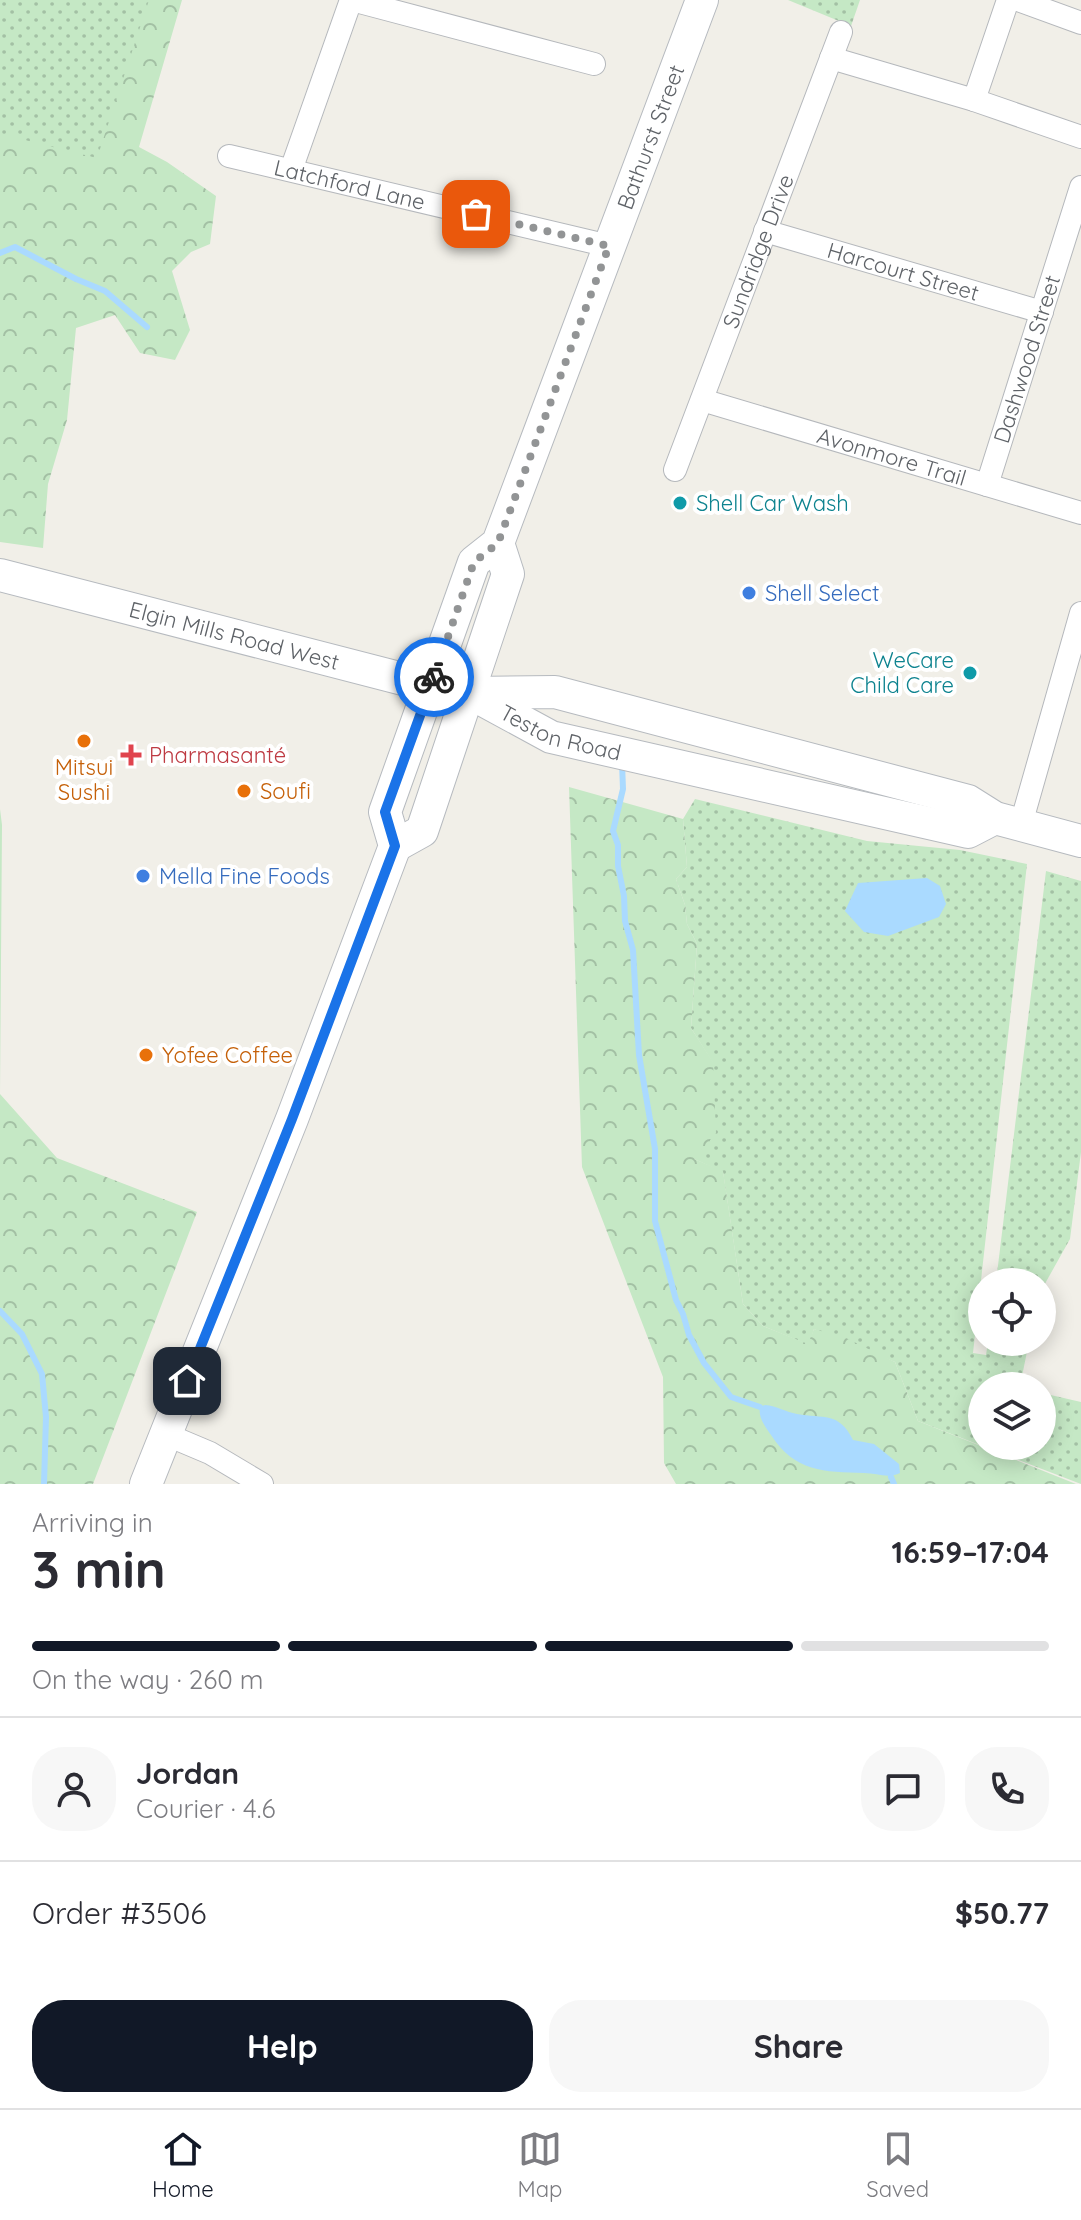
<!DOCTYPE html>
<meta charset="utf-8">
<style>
:root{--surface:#fff;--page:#f7f7f7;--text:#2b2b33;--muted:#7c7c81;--line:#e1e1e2;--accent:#111827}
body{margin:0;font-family:Quicksand,sans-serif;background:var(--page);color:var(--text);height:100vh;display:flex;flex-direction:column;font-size:30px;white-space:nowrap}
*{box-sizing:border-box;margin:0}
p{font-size:26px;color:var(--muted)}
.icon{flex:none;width:44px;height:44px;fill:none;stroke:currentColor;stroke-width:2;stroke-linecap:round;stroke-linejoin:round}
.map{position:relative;height:1484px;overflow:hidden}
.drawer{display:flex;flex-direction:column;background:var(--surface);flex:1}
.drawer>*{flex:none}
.controls{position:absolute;left:968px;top:1268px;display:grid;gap:16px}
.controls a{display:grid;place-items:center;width:88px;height:88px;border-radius:50%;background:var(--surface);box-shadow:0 4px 20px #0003;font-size:40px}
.pin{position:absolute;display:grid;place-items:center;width:68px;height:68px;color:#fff;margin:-34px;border-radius:16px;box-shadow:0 4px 12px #0006}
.courier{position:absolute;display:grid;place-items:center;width:80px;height:80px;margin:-40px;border:6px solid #1a73e8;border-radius:50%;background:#fff;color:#222;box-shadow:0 2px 10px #0007}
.head em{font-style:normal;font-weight:700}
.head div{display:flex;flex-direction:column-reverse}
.head{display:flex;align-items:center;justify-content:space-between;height:136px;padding:0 32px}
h1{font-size:52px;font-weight:700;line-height:60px}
.bar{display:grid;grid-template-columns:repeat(4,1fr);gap:12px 8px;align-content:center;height:96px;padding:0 32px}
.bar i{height:10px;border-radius:6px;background:var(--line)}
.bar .selected{background:var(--accent)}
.bar p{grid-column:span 4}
.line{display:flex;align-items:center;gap:20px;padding:0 32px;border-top:2px solid var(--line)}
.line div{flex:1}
.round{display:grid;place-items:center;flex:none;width:84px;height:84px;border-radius:32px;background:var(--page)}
.button{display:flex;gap:16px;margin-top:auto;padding:16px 32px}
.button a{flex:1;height:92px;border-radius:32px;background:var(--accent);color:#fff;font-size:32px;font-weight:700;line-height:92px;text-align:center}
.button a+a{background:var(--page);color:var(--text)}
.dock{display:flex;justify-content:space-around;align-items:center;height:112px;border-top:2px solid var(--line);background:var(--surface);font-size:22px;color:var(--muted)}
.dock a{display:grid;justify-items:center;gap:4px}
.dock .selected{color:var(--accent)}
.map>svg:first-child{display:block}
.grass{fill:url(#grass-dots)}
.forest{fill:url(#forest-crowns)}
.water{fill:#aadaff}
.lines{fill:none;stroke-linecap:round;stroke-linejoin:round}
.stream{stroke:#aadaff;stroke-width:6}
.minor-casing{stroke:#b5b8bc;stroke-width:24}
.secondary-casing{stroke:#b6babf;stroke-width:34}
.minor{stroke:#fff;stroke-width:22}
.secondary{stroke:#fff;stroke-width:32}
.done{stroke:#929495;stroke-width:8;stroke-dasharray:0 14.4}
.route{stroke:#1a73e8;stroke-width:10}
.culture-dot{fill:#0f9aa8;stroke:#fff;stroke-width:3}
.shop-dot{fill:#3f7fe0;stroke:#fff;stroke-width:3}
.food-dot{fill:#e8710a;stroke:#fff;stroke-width:3}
.health-dot{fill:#e0444e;stroke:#fff;stroke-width:3}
.labels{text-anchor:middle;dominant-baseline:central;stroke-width:8;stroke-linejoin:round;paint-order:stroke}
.street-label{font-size:22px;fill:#5f6368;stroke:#fff}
.culture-label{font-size:22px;fill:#0d838f;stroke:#fff;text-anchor:start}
.shop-label{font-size:22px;fill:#366cbe;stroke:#fff;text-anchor:start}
.health-label{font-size:22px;fill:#be3a42;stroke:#fff;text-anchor:start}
.food-label{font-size:22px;fill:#c56008;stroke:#fff;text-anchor:start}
</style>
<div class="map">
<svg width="1081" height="1484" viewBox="0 0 1081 1484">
<defs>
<pattern id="grass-dots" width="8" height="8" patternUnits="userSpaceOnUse" patternTransform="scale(2)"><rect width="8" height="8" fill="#c5e8c5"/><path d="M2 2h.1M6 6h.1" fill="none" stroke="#a3c0a4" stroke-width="1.8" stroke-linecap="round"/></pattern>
<pattern id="forest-crowns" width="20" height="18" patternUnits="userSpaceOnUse" patternTransform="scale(2)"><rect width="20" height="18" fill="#c5e8c5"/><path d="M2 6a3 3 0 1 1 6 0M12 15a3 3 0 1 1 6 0" fill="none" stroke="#a3c0a4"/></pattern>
</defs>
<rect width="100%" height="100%" fill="#f1efe8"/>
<g class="grass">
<polygon points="0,0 157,0 0,527"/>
<polygon points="788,0 860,0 851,26"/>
<polygon points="695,799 867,841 960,850 1027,864 973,1353 986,1355 988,1342 1029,1342 1020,1386 982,1386 982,1446 918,1421 895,1362 814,1329 809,1345 763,1326 743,1304 723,1172 694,1159 713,1063 691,1028 697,944 687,924 685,905 676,879 687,867 683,819"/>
<polygon points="1046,871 1081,881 1081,1152 1070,1239 1042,1289 1042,1282 996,1282"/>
<polygon points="1042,1393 1081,1402 1081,1484 982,1446 1042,1446"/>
</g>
<g class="forest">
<polygon points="149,0 182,0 139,147 167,162 216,196 210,244 191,252 172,271 190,330 175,360 140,353 115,315 76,328 67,420 48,484 43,548 0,542 0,139 9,136 97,158"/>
<polygon points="569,787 683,819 687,867 676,879 685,905 687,924 697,944 691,1028 713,1062 716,1133 694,1159 723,1171 743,1304 763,1326 808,1344 814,1329 846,1338 895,1362 918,1421 1076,1484 676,1484 664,1463 663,1377 582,1167"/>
<polygon points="0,809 2,825 0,1094 57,1158 197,1212 93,1484 0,1484"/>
</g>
<g class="water">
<polygon points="927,878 940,886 946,904 939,917 888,936 864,932 845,911 858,883"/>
<path d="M765,1405C777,1406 786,1412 797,1414C823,1419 839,1411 853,1440L874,1444L899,1464L900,1473C888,1479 877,1473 864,1473C824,1472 795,1472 771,1435C765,1426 758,1418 760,1407Z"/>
</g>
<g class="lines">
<g class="stream">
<polyline points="0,253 15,247 76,279 105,291 147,327"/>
<polyline points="622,763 623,789 613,831 618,845 618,866 624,896 625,921 633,950 639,1055 655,1149 655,1221 676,1300 683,1314 689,1335 704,1363 731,1397 760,1407"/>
<polyline points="0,1311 22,1334 42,1374 46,1417 44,1484"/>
<polyline points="891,1477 894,1484"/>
</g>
<defs>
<g id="minor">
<polyline points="352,0 594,64"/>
<polyline points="1018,0 1081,23"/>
<polyline points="831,58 974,100 1081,137"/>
<polyline points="974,100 1008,0"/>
<path id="s1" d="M229,156L609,246"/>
<polyline points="291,170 351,0"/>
<path id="s2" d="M765,231L1042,312"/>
<path id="s3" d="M702,400L1081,513"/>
<path id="s4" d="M675,470L841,32"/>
<path id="s5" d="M987,485L1081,187"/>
<polyline points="1021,824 1081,613"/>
<polyline points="165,1434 210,1453 262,1484"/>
</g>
<g id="secondary">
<path id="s6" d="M0,575L430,686L470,693L555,692L968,801L995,818L1081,841"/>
<path id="s7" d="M470,693L551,737L968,832L995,818"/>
<polyline points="395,846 422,831 508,574 498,543"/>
<path id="s8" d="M146,1484L292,1119L395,846L385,812L474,562L498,543L702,0"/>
</g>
</defs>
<use href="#minor" class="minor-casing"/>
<use href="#secondary" class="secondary-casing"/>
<use href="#minor" class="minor"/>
<use href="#secondary" class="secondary"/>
</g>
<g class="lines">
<polyline class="done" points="434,677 474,562 498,543 609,246 476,214"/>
<polyline class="route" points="187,1381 292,1119 395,846 385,812 434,677"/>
</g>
<g class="culture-dot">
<circle cx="680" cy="503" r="8"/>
<circle cx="970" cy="673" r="8"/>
</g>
<g class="shop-dot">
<circle cx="749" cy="593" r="8"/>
<circle cx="143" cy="876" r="8"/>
</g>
<g class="food-dot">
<circle cx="84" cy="741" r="8"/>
<circle cx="244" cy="791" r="8"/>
<circle cx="146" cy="1055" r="8"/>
</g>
<path class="health-dot" d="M127 743h8v8h8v8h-8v8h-8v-8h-8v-8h8z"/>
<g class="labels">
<g class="street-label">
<text stroke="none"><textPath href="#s8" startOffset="1450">Bathurst Street</textPath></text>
<text stroke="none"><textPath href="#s1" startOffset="124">Latchford Lane</textPath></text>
<text stroke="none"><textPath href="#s4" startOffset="234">Sundridge Drive</textPath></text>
<text stroke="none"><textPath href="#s2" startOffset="144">Harcourt Street</textPath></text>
<text stroke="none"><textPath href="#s5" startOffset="132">Dashwood Street</textPath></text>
<text stroke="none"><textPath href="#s3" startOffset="198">Avonmore Trail</textPath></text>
<text stroke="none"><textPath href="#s6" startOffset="242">Elgin Mills Road West</textPath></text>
<text stroke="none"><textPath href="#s7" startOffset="100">Teston Road</textPath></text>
</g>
<g class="culture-label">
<text x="696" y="503">Shell Car Wash</text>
<text x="954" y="660" text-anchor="end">WeCare<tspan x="954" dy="25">Child Care</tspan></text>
</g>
<g class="shop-label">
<text x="765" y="593">Shell Select</text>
<text x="159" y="876">Mella Fine Foods</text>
</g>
<g class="health-label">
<text x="149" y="755">Pharmasanté</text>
</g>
<g class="food-label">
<text x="84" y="767" text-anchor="middle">Mitsui<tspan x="84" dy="25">Sushi</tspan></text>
<text x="260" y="791">Soufi</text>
<text x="162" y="1055">Yofee Coffee</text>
</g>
</g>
</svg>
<div class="controls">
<a><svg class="icon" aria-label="locate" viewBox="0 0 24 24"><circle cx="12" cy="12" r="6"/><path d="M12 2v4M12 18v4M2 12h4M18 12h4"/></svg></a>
<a><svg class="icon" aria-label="layers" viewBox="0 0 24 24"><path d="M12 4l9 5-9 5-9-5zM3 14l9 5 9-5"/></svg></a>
</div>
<div class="pin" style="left:476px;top:214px;background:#ea580c"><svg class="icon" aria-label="bag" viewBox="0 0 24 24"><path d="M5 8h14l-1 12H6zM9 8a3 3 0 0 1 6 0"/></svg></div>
<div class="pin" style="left:187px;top:1381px;background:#1f2937"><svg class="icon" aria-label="home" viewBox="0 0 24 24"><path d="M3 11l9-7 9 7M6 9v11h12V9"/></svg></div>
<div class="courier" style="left:434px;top:677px"><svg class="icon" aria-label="bike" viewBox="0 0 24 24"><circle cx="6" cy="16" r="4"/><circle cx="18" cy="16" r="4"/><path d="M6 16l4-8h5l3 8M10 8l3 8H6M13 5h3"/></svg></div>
</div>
<section class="drawer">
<div class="head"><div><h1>3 min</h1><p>Arriving in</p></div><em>16:59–17:04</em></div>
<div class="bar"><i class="selected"></i><i class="selected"></i><i class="selected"></i><i></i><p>On the way · 260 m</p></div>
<div class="line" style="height:144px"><a class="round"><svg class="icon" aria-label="person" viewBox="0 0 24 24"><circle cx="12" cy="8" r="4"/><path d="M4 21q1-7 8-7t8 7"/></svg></a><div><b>Jordan</b><p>Courier · 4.6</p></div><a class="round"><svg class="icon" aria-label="chat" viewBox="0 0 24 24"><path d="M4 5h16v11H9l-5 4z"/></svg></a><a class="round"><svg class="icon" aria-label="phone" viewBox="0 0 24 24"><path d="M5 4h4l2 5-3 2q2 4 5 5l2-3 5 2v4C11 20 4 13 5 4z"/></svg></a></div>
<div class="line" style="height:104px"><div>Order #3506</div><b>$50.77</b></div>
<div class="button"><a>Help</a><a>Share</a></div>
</section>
<nav class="dock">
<a class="selected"><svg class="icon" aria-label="home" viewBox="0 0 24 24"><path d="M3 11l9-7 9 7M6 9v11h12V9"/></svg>Home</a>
<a><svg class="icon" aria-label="map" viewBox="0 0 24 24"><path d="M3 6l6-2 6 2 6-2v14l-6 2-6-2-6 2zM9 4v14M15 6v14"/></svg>Map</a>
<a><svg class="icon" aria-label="saved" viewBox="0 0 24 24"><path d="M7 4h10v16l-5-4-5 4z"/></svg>Saved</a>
</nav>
